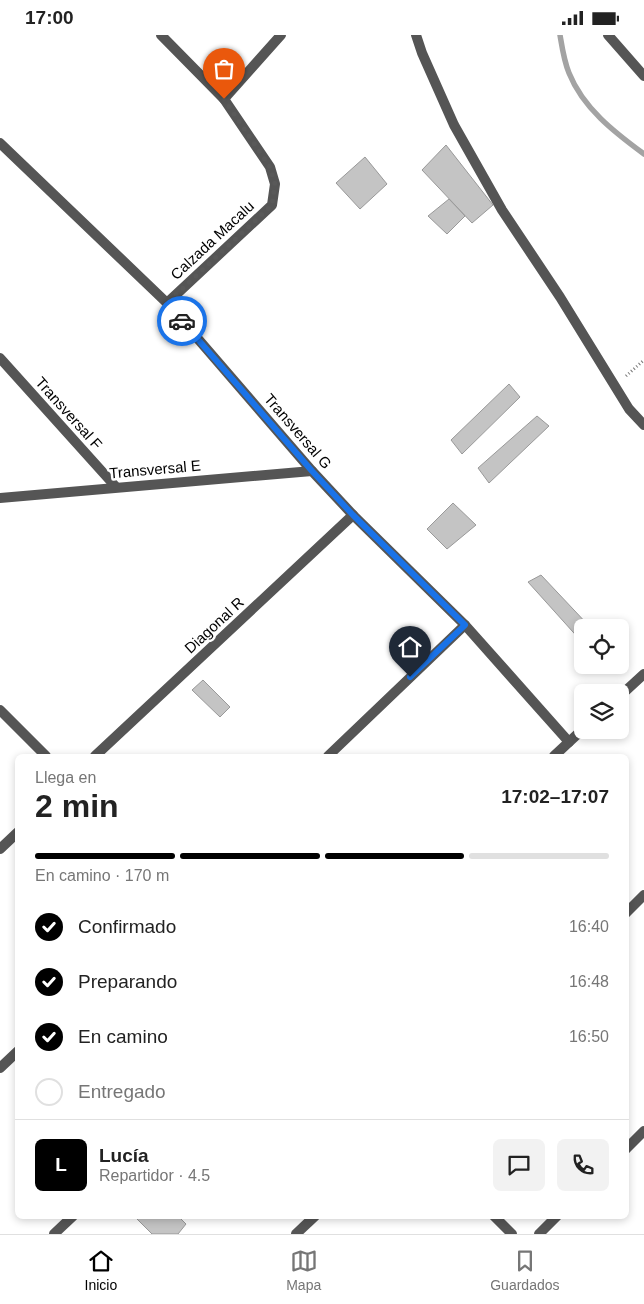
<!DOCTYPE html>
<html lang="es">
<meta charset="utf-8">
<style>
:root{--surface:#fff;--page:#f2f2f2;--text:#222;--muted:#767676;--line:#e0e0e0;--accent:#000}
body{margin:0;font-family:Helvetica,sans-serif;background:var(--page);color:var(--text);height:100vh;display:flex;flex-direction:column;font-size:19px;white-space:nowrap}
*{box-sizing:border-box;margin:0}
p{font-size:16px;color:var(--muted)}
.icon{flex:none;width:28px;height:28px;fill:none;stroke:currentColor;stroke-width:2;stroke-linecap:round;stroke-linejoin:round}
.map{position:relative;flex:1;overflow:hidden}
.drawer{position:absolute;left:15px;top:719px;width:614px;height:465px;display:flex;flex-direction:column;background:var(--surface);border-radius:8px;box-shadow:0 2px 8px #0003}
.drawer>*{flex:none}
.controls{position:absolute;left:574px;top:584px;display:grid;gap:10px}
.controls a{display:grid;place-items:center;width:55px;height:55px;border-radius:8px;background:var(--surface);box-shadow:0 2px 8px #0003;font-size:25px}
.pin{position:absolute;display:grid;place-items:center;width:42px;height:42px;color:#fff;margin:-51px -21px;border-radius:50% 50% 50% 0;rotate:-45deg;box-shadow:0 0 5px #0007}
.pin .icon{rotate:45deg}
.courier{position:absolute;display:grid;place-items:center;width:50px;height:50px;margin:-25px;border:4px solid #1a73e8;border-radius:50%;background:#fff;color:#222;box-shadow:0 1px 6px #0007}
.overview em{font-style:normal;font-weight:700}
.overview div{display:flex;flex-direction:column-reverse}
.overview{display:flex;align-items:center;justify-content:space-between;height:85px;padding:0 20px}
h1{font-size:32px;font-weight:700;line-height:38px}
.bar{display:grid;grid-template-columns:repeat(4,1fr);gap:8px 5px;align-content:center;height:60px;padding:0 20px}
.bar i{height:6px;border-radius:4px;background:var(--line)}
.bar .active{background:var(--accent)}
.bar p{grid-column:span 4}
.line{display:flex;align-items:center;gap:12px;padding:0 20px;border-top:1px solid var(--line)}
.line div{flex:1}
.round{display:grid;place-items:center;flex:none;width:52px;height:52px;border-radius:8px;background:var(--page)}
ol{padding:0 20px;list-style:none}
li{display:flex;align-items:center;gap:15px;height:55px}
li p{margin-inline-start:auto}
li .icon{padding:5px;border-radius:50%;background:var(--accent);color:#fff;stroke-width:4}
li:last-child{color:var(--muted)}
li i{width:28px;height:28px;border:2px solid var(--line);border-radius:50%}
.status{display:flex;justify-content:space-between;align-items:center;height:35px;padding:0 25px;background:var(--surface);direction:ltr}
.status svg{height:14px;fill:currentColor}
.menu{display:flex;justify-content:space-around;align-items:center;height:70px;border-top:1px solid var(--line);background:var(--surface);font-size:14px;color:var(--muted)}
.menu a{display:grid;justify-items:center;gap:2px}
.menu .active{color:var(--accent)}
.map>svg:first-child{display:block}
.lines{fill:none;stroke-linecap:round;stroke-linejoin:round}
.stream{stroke:#a3a3a3;stroke-width:5.5}
.building{fill:#c4c4c4;stroke:#999}
.path{stroke:#777;stroke-width:3;stroke-dasharray:1 2.5;stroke-linecap:butt}
.minor{stroke:#555;stroke-width:10}
.tertiary{stroke:#555;stroke-width:10}
.done{stroke:#595959;stroke-width:5;stroke-dasharray:0 9}
.route{stroke:#1a73e8;stroke-width:6}
.labels{text-anchor:middle;dominant-baseline:central;stroke-width:5;stroke-linejoin:round;paint-order:stroke}
.street-label{font-size:15px;fill:#000;stroke:#fff}
</style>
<div class="status"><b>17:00</b><svg viewBox="0 0 49 12"><path d="M0 12V9h3v3zM5 12V6h3v6zM10 12V3h3v9zM15 12V0h3v12zM26 1h20v11H26zM47 4h2v5h-2z"/></svg></div>
<div class="map">
<svg width="644" height="1199" viewBox="0 0 644 1199">
<rect width="100%" height="100%" fill="#fff"/>
<g class="lines">
<path class="stream" d="M560,0C562,12 564,26 569,38C583,73 614,97 644,119"/>
</g>
<g class="building">
<polygon points="446,110 493,170 472,188 422,135"/>
<polygon points="365,122 387,149 360,174 336,148"/>
<polygon points="449,164 465,181 447,199 428,181"/>
<polygon points="509,349 520,362 462,419 451,405"/>
<polygon points="537,381 549,391 489,448 478,433"/>
<polygon points="453,468 476,490 447,514 427,494"/>
<polygon points="541,540 590,592 582,592 582,607 528,547"/>
<polygon points="203,645 230,672 220,682 192,655"/>
<polygon points="134,1181 178,1181 186,1189 178,1199 152,1199"/>
</g>
<g class="lines">
<polyline class="path" points="626,341 644,325"/>
<g class="minor">
<polyline points="161,0 224,64 270,132 275,149 272,170 167,268"/>
<polyline points="416,0 422,18 454,90 502,175 560,262 629,374 644,390"/>
<polyline points="608,0 644,41"/>
<polyline points="224,64 281,0"/>
<polyline points="0,108 167,268 312,436"/>
<polyline points="0,323 116,452"/>
<polyline points="620,661 644,639"/>
<polyline points="0,675 46,721"/>
<polyline points="569,707 582,695"/>
<polyline points="95,721 353,480"/>
<polyline points="328,721 465,590"/>
<polyline points="0,814 18,797"/>
<polyline points="626,878 644,860"/>
<polyline points="0,1033 18,1016"/>
<polyline points="626,1114 644,1096"/>
<polyline points="494,1181 512,1199"/>
<polyline points="296,1199 315,1181"/>
<polyline points="539,1199 557,1181"/>
</g>
<g class="tertiary">
<polyline points="0,463 312,436 353,480 465,590 569,707 554,721"/>
<polyline points="54,1199 73,1181"/>
</g>
</g>
<g class="lines">
<polyline class="done" points="182,286 167,268 272,170 275,149 270,132 224,64"/>
<polyline class="route" points="182,286 312,436 353,480 465,590 410,642"/>
</g>
<g class="labels">
<g class="street-label">
<text transform="translate(212 205) rotate(-43)">Calzada Macalu</text>
<text transform="translate(69 378) rotate(48)">Transversal F</text>
<text transform="translate(298 396) rotate(49)">Transversal G</text>
<text transform="translate(155 434) rotate(-5)">Transversal E</text>
<text transform="translate(214 590) rotate(-43)">Diagonal R</text>
</g>
</g>
</svg>
<div class="controls">
<a><svg class="icon" aria-label="locate" viewBox="0 0 24 24"><circle cx="12" cy="12" r="6"/><path d="M12 2v4M12 18v4M2 12h4M18 12h4"/></svg></a>
<a><svg class="icon" aria-label="layers" viewBox="0 0 24 24"><path d="M12 4l9 5-9 5-9-5zM3 14l9 5 9-5"/></svg></a>
</div>
<div class="pin" style="left:224px;top:64px;background:#ea580c"><svg class="icon" aria-label="bag" viewBox="0 0 24 24"><path d="M5 8h14l-1 12H6zM9 8a3 3 0 0 1 6 0"/></svg></div>
<div class="pin" style="left:410px;top:642px;background:#1f2937"><svg class="icon" aria-label="home" viewBox="0 0 24 24"><path d="M3 11l9-7 9 7M6 9v11h12V9"/></svg></div>
<div class="courier" style="left:182px;top:286px"><svg class="icon" aria-label="car" viewBox="0 0 24 24"><path d="M5 17H2v-5l4-1 3-4h7l3 4 3 1v5h-3M9 17h6M6 11h13"/><circle cx="7" cy="17" r="2"/><circle cx="17" cy="17" r="2"/></svg></div>
<section class="drawer">
<div class="overview"><div><h1>2 min</h1><p>Llega en</p></div><em>17:02–17:07</em></div>
<div class="bar"><i class="active"></i><i class="active"></i><i class="active"></i><i></i><p>En camino · 170 m</p></div>
<ol>
<li><svg class="icon" aria-label="check" viewBox="0 0 24 24"><path d="M5 12l5 5 9-10"/></svg>Confirmado<p>16:40</p></li>
<li><svg class="icon" aria-label="check" viewBox="0 0 24 24"><path d="M5 12l5 5 9-10"/></svg>Preparando<p>16:48</p></li>
<li><svg class="icon" aria-label="check" viewBox="0 0 24 24"><path d="M5 12l5 5 9-10"/></svg>En camino<p>16:50</p></li>
<li><i></i>Entregado</li>
</ol>
<div class="line" style="height:90px"><b class="round" style="background:var(--accent);color:#fff">L</b><div><b>Lucía</b><p>Repartidor · 4.5</p></div><a class="round"><svg class="icon" aria-label="chat" viewBox="0 0 24 24"><path d="M4 5h16v11H9l-5 4z"/></svg></a><a class="round"><svg class="icon" aria-label="phone" viewBox="0 0 24 24"><path d="M5 4h4l2 5-3 2q2 4 5 5l2-3 5 2v4C11 20 4 13 5 4z"/></svg></a></div>
</section>
</div>
<nav class="menu">
<a class="active"><svg class="icon" aria-label="home" viewBox="0 0 24 24"><path d="M3 11l9-7 9 7M6 9v11h12V9"/></svg>Inicio</a>
<a><svg class="icon" aria-label="map" viewBox="0 0 24 24"><path d="M3 6l6-2 6 2 6-2v14l-6 2-6-2-6 2zM9 4v14M15 6v14"/></svg>Mapa</a>
<a><svg class="icon" aria-label="saved" viewBox="0 0 24 24"><path d="M7 4h10v16l-5-4-5 4z"/></svg>Guardados</a>
</nav>
